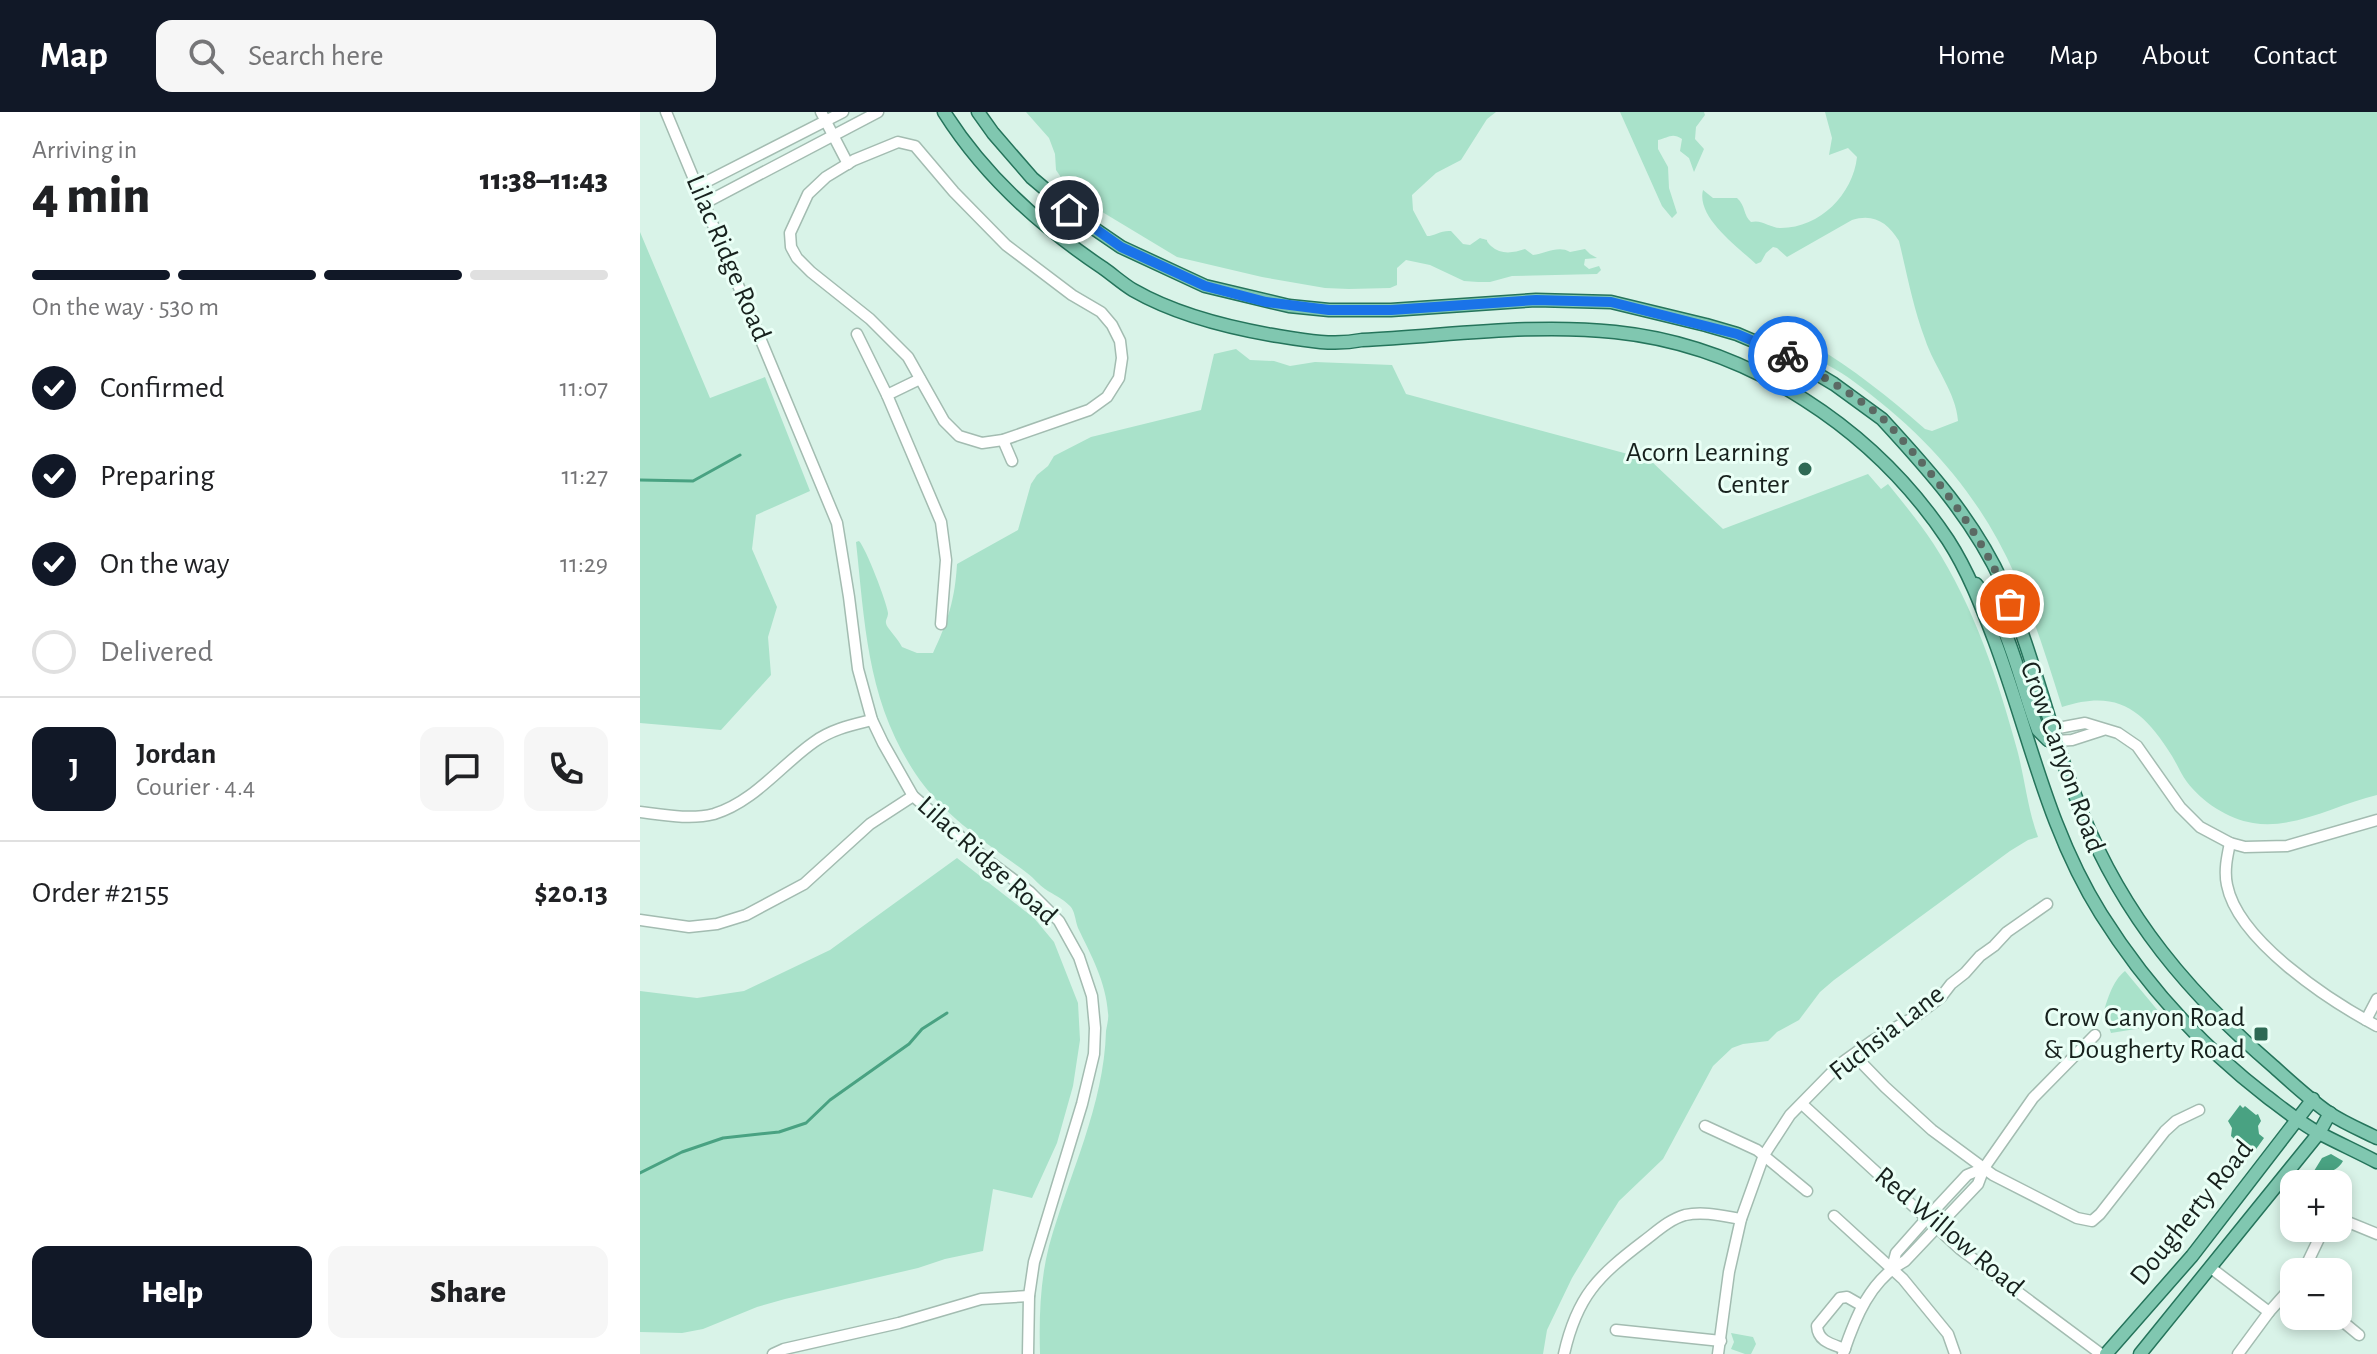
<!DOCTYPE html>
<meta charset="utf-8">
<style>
:root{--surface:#fff;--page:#f6f6f6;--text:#202124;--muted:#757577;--line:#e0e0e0;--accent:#111827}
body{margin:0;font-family:"Alegreya Sans",sans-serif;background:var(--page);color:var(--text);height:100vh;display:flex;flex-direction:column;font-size:30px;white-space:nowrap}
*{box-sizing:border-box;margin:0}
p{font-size:26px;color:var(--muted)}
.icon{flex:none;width:44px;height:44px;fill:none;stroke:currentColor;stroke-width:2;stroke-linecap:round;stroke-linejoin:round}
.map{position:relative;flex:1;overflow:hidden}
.side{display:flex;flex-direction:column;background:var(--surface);width:640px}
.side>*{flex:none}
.fabs{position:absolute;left:1640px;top:1058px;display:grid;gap:16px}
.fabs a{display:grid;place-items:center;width:72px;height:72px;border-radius:16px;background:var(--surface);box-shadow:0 4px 12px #0003;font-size:40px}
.pin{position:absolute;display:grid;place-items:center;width:68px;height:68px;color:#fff;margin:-34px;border:4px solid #fff;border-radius:50%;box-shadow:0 2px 8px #0007}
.courier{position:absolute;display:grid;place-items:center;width:80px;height:80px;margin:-40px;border:6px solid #1a73e8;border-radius:50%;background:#fff;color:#222;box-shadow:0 2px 10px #0007}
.head em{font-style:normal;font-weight:800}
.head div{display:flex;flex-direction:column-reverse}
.head{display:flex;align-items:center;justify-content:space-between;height:136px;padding:0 32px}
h1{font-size:52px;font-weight:800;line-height:60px}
.bar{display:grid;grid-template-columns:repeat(4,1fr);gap:12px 8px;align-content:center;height:96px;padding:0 32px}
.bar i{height:10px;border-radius:6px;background:var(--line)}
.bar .active{background:var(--accent)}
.bar p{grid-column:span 4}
.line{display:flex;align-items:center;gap:20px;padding:0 32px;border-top:2px solid var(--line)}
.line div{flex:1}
.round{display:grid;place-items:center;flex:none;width:84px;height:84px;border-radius:16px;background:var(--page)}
ol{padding:0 32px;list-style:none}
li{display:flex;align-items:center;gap:24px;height:88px}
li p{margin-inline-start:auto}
li .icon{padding:8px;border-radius:50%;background:var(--accent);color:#fff;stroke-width:4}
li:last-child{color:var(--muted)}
li i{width:44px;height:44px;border:4px solid var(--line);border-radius:50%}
.button{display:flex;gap:16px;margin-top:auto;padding:16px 32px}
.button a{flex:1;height:92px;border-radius:16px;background:var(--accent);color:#fff;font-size:32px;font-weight:800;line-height:92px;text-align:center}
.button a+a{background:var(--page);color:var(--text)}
header{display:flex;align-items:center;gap:48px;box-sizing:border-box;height:112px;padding:0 40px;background:var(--accent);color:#fff}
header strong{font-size:38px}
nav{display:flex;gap:44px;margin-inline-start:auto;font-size:28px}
.search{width:560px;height:72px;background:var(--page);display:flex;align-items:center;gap:20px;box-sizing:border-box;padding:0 28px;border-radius:16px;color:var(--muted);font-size:30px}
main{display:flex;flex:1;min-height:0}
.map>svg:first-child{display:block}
.green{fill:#a9e2ca}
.water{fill:#49a282}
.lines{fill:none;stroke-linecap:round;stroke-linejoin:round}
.stream{stroke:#49a282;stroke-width:3}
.minor-casing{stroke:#a3bcb1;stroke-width:13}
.major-casing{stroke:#25745b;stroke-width:15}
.minor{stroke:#fff;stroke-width:10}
.major{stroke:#80c7b0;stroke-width:12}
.done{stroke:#5b6a64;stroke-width:8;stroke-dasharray:0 14.4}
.route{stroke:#1a73e8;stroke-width:10}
.poi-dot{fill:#2e6954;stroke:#eafff6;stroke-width:3}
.labels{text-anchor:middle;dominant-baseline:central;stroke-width:6;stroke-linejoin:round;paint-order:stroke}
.street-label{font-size:28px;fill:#17211d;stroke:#eafff6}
.poi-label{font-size:28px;fill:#17211d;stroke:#eafff6;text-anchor:end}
</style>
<header>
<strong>Map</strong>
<div class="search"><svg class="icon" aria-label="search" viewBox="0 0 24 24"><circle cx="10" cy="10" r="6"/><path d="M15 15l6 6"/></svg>Search here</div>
<nav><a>Home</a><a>Map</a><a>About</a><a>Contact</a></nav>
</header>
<main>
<section class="side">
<div class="head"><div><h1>4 min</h1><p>Arriving in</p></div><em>11:38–11:43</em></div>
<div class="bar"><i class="active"></i><i class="active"></i><i class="active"></i><i></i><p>On the way · 530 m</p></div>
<ol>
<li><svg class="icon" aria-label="check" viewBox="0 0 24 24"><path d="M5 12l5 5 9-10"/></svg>Confirmed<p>11:07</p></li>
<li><svg class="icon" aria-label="check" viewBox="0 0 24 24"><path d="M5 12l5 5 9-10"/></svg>Preparing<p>11:27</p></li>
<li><svg class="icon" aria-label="check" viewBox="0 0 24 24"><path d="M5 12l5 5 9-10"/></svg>On the way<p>11:29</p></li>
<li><i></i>Delivered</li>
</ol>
<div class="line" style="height:144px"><b class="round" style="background:var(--accent);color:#fff">J</b><div><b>Jordan</b><p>Courier · 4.4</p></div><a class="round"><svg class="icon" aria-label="chat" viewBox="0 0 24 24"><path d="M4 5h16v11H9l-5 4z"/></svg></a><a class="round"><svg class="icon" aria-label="phone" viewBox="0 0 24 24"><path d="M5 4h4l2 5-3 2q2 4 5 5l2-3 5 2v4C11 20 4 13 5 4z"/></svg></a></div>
<div class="line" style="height:104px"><div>Order #2155</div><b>$20.13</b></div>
<div class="button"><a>Help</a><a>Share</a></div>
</section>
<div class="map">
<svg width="1737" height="1242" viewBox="0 0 1737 1242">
<rect width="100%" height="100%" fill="#d9f3e8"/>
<g class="green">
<path d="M386,0H856L847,7L821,48L796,61L772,83L773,98L787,124C795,124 801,118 811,119L823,132L830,133L840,126C853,130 842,125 851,134C861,143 873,141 885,137L893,143C905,142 918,133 930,140L945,137L950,142L957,146L945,147L944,153L949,157L959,154L961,158L957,162L872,164L850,170H838L824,169L790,153L766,148L757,156V173L750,176L709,177L685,176L622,165L537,145L444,89L427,74L416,58L415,42L409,26Z"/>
<path d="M980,0H1064L1065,3L1056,15L1055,27L1064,37L1054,60L1049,46L1040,39L1042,27C1032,20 1028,26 1018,28V37L1028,55L1029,76L1037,101L1032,106L1022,94Z"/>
<path d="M1185,0H1737V683C1697,692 1655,718 1613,711C1588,707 1562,690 1547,670C1541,662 1537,652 1532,644C1503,597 1477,577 1422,595C1408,550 1394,505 1375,463C1339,381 1284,321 1213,269C1199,258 1181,250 1166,241L1172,232C1214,258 1248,284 1285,317L1292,319L1318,309C1316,280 1294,255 1285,227C1273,195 1267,162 1259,129C1248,111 1234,101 1212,108L1147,145L1137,136L1133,135L1126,141L1121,150L1116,152C1098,135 1056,105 1063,78L1073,86H1097C1106,94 1103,103 1111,110C1122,107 1130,116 1141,116C1180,116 1213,82 1217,45L1208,36L1189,43L1192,26Z"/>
<polygon points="0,120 70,286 125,265 170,379 116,403 112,437 137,495 128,525 131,563 81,618 0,611"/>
<path d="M596,237L610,248L634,249L650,254L675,250L752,253L766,282L1010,348L1083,417L1228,362L1241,377L1248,372C1264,392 1280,411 1293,431C1335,496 1358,568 1378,641C1385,669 1388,698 1398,725L1388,728L1370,739L1194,868L1180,880L1159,908L1137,920L1128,929L1103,932L1092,936L1073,954L1023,1047L979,1089L962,1116L932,1166L907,1218L903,1242H400C399,1206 400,1169 409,1134C429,1062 464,994 466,919C467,913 469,906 468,901C466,870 451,843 438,816C435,808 435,799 430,794C422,786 414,783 405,777C399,773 394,766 387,761C346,730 304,705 275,661C227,588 225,513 216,430L219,429C226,436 247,491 248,501C248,507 244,508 247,514C250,519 258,527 262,535L277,541H293C308,509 315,487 317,452L378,418L391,372L397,363L408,354L414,344L451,325L561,298L574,242Z"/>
<polygon points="317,746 394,806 414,830 438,891 440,928 433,974 417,1031 392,1086 353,1077 343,1139 305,1147 278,1156 145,1187 117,1195 63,1217 42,1221 0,1220 0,879 57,886 104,879 190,838"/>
<path d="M1485,859L1524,906L1514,914L1471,921L1468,912L1462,907C1466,891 1472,869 1485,859Z"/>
<polygon points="1091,1221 1113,1225 1116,1232 1111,1242 1105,1242 1091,1237 1094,1230"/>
</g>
<g class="water">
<polygon points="1600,993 1603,996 1605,994 1616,1003 1618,1002 1621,1009 1618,1014 1619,1022 1624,1026 1614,1040 1610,1036 1604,1036 1591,1024 1592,1016 1588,1009"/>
<path d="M1691,1042L1703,1049C1699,1056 1694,1059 1686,1060L1678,1072H1666L1682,1046Z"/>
</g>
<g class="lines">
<g class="stream">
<polyline points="0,368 53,369 100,343"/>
<polyline points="0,1061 42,1040 83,1026 139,1020 166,1011 190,988 269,932 282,917 307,901"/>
</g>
<defs>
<g id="minor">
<polyline points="26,0 197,411 209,485 218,557 232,608 243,631 273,684 350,750 390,780 419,809 439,845 452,884 455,916 454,942 442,992 394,1150 389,1184 388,1242"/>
<polyline points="181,0 208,52"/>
<polygon points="258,30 275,34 314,80 366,133 432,183 461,200 472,213 480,229 482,246 479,266 467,285 449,298 363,328 342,331 319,324 304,309 268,245 230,207 171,160 157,146 151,135 150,121 168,82 186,65 214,48"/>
<polyline points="58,74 203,0"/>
<polyline points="65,91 238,0"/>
<polyline points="217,222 247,283 301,410 306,448 301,512"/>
<polyline points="247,283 280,267"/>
<polyline points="363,328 372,349"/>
<polyline points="1413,617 1445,611 1478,621 1497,634 1540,695 1560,715 1590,731 1605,735 1647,734 1737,708"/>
<polyline points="1417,629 1432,628 1463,618"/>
<path d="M0,700C24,703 51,708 74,702C114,690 141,653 174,630C192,617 212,613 232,608"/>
<path d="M1590,731C1587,745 1584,759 1587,773C1598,829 1690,889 1737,914"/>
<polyline points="0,808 49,815 77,812 106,803 164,772 230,712 273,684"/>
<polyline points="1726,908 1737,887"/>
<polyline points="1214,943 1245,975 1292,1018 1353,1063 1437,1106 1452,1109 1460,1102 1525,1019 1536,1009 1559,998"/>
<polyline points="1162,992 1320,1137 1461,1242"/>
<polyline points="1065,1014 1117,1038 1167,1079"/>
<polyline points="1194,1104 1263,1167 1308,1222 1315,1242"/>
<polyline points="1698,1109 1703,1108 1737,1122"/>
<polyline points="1252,1156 1256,1141 1287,1106 1327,1063 1344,1056"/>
<polyline points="1571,1156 1629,1200"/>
<polyline points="1663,1160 1684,1116"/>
<polyline points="1696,1204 1719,1223"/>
<polyline points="976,1218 1081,1229"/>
<path d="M1205,1237C1192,1232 1178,1230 1177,1214L1200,1186L1207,1185L1221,1193"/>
<polyline points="133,1242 144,1237 259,1211 341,1187 389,1184"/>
<path d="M924,1242C937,1184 958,1164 1004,1129C1016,1120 1030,1107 1045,1103C1064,1099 1083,1104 1101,1107"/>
<polyline points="1078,1242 1089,1160 1101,1107 1124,1043 1150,1003 1200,952 1232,929 1276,904 1301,885 1311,872 1325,861 1340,844 1354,834 1367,820 1407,792"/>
<path d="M1203,1242C1215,1206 1230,1168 1265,1149L1338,1072L1344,1056L1393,986L1455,923"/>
<polyline points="1598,1242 1629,1200 1654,1172"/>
</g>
<g id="major">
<path d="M304,0C345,65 400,114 463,156C473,163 483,172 493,178C533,201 586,215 632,223C662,228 692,234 722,228C806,224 891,211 975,220C1110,234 1234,317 1308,428C1328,459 1341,493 1354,527C1389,620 1407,716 1461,802C1505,872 1560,933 1626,984C1642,996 1660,1011 1679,1021C1698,1031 1718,1040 1737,1050"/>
<path d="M338,0L353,21L392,66L443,109L481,135L565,174L649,194L689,198H751L896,188L971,190L1066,213L1097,222L1144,242L1194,272L1242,307C1289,358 1334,408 1363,472C1395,546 1411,626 1442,701C1484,805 1549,882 1633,954C1651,970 1669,987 1689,1001C1704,1011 1721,1018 1737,1026"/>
<path d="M1336,472C1370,509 1380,572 1398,618L1408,628L1417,629"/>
<polyline points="1466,1242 1552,1144 1673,987"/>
<polyline points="1500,1242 1679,1021 1690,1001"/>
</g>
</defs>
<use href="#minor" class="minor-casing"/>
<use href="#major" class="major-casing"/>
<use href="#minor" class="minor"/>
<use href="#major" class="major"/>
</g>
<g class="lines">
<path class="done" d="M1148,244C1179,263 1213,281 1241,305C1254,317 1266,333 1278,346C1316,391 1349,437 1370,492"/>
<polyline class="route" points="429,98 481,135 565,174 626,190 689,198 751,198 896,188 971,190 1097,222 1148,244"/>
</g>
<g class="poi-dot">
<circle cx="1165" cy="357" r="8"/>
<rect x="1613" y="914" width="16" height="16" rx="4"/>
</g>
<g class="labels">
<g class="street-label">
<text transform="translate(88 146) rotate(67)">Lilac Ridge Road</text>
<text transform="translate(1422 645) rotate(70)">Crow Canyon Road</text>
<text transform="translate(347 749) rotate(42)">Lilac Ridge Road</text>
<text transform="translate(1247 921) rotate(-38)">Fuchsia Lane</text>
<text transform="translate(1552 1101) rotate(-51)">Dougherty Road</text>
<text transform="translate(1309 1120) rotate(40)">Red Willow Road</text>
</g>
<g class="poi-label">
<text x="1149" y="341">Acorn Learning<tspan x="1149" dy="32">Center</tspan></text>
<text x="1605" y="906">Crow Canyon Road<tspan x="1605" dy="32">&amp; Dougherty Road</tspan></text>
</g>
</g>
</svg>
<div class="fabs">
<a>+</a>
<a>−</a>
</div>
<div class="pin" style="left:1370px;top:492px;background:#ea580c"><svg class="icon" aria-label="bag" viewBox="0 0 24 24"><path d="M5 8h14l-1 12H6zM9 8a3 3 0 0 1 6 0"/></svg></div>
<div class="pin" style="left:429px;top:98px;background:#1f2937"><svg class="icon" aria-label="home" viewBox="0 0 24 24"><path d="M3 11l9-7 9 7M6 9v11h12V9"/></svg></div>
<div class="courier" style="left:1148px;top:244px"><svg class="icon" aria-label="bike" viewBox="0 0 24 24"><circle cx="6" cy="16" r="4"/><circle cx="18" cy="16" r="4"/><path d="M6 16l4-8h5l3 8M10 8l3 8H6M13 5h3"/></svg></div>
</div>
</main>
